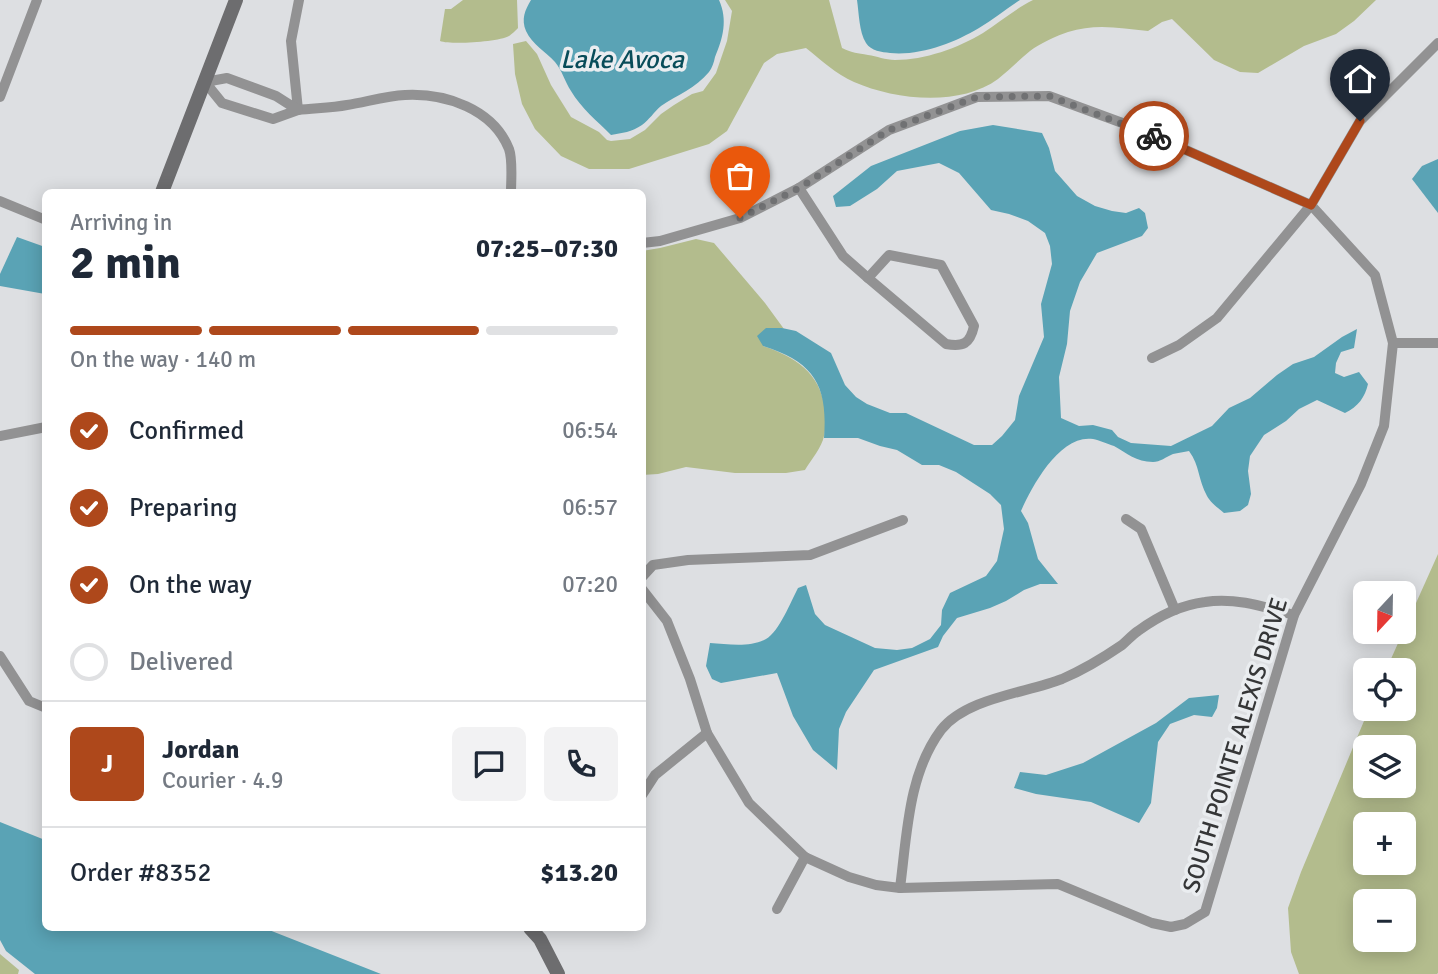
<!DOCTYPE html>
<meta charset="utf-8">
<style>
:root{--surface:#fff;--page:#f2f2f3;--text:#1f2937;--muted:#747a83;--line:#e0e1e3;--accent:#ae481b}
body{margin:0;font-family:Signika,sans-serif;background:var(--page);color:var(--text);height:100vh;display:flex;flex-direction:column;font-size:26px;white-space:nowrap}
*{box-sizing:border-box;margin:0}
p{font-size:23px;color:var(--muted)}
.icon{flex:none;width:38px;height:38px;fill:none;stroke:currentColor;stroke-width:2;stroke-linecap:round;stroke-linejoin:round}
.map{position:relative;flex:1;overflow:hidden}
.drawer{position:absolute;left:42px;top:189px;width:604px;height:742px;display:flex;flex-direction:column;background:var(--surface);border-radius:10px;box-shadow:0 4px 18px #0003}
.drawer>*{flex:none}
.needle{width:46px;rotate:202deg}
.fabs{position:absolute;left:1353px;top:581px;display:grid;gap:14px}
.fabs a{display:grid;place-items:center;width:63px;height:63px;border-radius:10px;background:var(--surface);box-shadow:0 4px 18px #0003;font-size:35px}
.pin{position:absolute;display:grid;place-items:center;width:60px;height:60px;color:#fff;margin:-72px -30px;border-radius:50% 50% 50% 0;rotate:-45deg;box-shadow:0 0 7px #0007}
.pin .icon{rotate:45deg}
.courier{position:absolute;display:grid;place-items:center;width:70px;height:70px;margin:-35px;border:5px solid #ae481b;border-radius:50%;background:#fff;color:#222;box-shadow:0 2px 9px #0007}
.overview em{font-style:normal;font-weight:700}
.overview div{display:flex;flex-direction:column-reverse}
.overview{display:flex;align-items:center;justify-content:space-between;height:119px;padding:0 28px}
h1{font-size:46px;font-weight:700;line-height:52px}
.bar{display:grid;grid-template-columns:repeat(4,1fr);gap:10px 7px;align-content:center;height:84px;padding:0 28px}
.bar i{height:9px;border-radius:5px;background:var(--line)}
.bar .active{background:var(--accent)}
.bar p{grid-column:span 4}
.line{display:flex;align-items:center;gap:18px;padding:0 28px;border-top:2px solid var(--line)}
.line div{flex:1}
.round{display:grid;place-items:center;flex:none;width:74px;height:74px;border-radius:10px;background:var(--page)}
ol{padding:0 28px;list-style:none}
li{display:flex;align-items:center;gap:21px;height:77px}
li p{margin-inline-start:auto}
li .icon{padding:7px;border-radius:50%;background:var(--accent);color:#fff;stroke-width:4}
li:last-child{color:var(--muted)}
li i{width:38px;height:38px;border:4px solid var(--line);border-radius:50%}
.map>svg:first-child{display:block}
.green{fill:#b3bc8d;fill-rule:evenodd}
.water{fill:#5aa3b5}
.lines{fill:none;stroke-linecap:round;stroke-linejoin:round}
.street{stroke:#929293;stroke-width:10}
.secondary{stroke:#6d6d6f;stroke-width:14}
.done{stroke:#707173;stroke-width:7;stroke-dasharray:0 12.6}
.route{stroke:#ae481b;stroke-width:9}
.labels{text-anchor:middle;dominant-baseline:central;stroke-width:7;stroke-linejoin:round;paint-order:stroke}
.street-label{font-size:24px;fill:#353637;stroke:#eaedf0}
.water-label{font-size:26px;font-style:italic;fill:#084c59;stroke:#eaedf0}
</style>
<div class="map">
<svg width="1438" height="974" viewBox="0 0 1438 974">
<rect width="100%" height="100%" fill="#dddfe2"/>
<g class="green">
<path d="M463,0H517L518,28C516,30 511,35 509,36C498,42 451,45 440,41L445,9H451Z"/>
<path d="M725,0H829L842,48C853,53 857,53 868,55C877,56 885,60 895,60C925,60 958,48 983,33C1000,22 1015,9 1033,0H1376L1354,21L1336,34L1304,46L1258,73L1240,72L1214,60L1172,19L1162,22L1148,31C1121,28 1095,23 1068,32C1058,35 1039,44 1030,51C1019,60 1009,70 998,79C960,107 895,100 854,82C836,74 821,60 806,48L777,54L764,63L727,131L709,144L629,169H589L561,156L535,129L522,104L515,74L513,44L526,41L537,54L551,85L571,117L599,132L607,140L611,141L630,139L645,130L661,114L674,105L692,94L703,91L716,73L727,41L732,11Z"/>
<path d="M696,239L714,243L765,303L784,329L782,328L763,346C795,357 820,372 825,409C826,417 826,428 824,436C822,447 811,460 805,470L786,473H735L686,467L658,474L642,475V251L660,248Z"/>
<path d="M1438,554V973L1437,974H1299L1291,952L1288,908L1301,872L1369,709H1404V670H1386ZM1365,747H1404V786H1365ZM1404,824V863H1365V824ZM1404,901V940H1365V901Z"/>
<polygon points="0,954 19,970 18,974 0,974"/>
</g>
<g class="water">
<path d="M531,0H719C728,20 723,38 715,57C714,62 712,68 709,72C696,88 677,95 661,106C654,112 649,120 642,125C632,132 622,133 611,135C597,121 581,108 571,91C565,82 562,70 555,62C546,52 532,44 526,31C521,19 525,10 531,0Z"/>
<path d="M857,0H1020C1006,9 993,20 979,28C954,43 920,56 890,53C882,52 871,51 866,43C859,32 859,13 857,0Z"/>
<path d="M993,125L1042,133L1049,148L1055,171L1077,196L1095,206L1112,211L1126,213L1139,208L1145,213L1148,228L1142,236L1097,253L1080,282L1070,311L1067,344L1059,377L1061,418L1079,426L1093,425L1112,430L1118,437L1131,443L1171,446L1212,426L1229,408L1250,398L1277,375L1293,364L1314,357L1342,337L1357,329L1354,348L1341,352L1336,363L1335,373L1344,377L1359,372L1368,384C1365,397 1358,407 1345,413L1317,400L1299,409L1286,421L1264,435L1250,456L1248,471L1251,494L1248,505L1240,511L1224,513C1218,508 1210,502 1207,496C1198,480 1200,466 1189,451C1184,452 1178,453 1173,454C1166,457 1160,462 1153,462C1136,462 1127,453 1114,446C1108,444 1099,440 1093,439C1060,434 1032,486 1021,511L1028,523L1038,559L1058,584H1040L1024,590L1006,601L990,608L957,618L943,636L938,647L874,670L846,712L839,729L837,770L813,750L793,716L777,673L721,683L712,679L706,666L710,643C727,644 750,648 766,639C779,632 791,601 798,588L806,585L815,614L825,625L875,648L897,650L912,648L930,639L941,625L942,610L950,593L986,576L997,561L1004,529L1001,505L990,494L956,472L939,465H922L897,450L880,446L858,438H824C828,385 814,362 763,346L757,336L766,328H782L796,331L831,353L845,385L856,397L867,404L890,413H906L974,445H992L1002,436L1015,420L1019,396L1044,337L1041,304L1052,264L1050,246L1045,233L1028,221L1009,214L991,210L959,173L939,163L897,171L877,189L850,206L836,207L833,196L871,166L960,131Z"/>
<polygon points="1438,159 1438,213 1412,179 1422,166"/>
<polygon points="17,237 45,247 45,294 0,286 0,274"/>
<polygon points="1219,695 1217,708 1212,717 1194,715 1170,724 1158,742 1151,803 1139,823 1091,802 1036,794 1014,788 1020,772 1046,775 1083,763 1156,723 1189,698"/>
<polygon points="0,822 45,840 46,928 264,928 381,974 35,974 6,951 0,940"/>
</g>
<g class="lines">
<g class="street">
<path d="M299,0L291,41L298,110C314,108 331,108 347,105C366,102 386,96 405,95C446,93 493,109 509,149C513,160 511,181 511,192"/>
<polygon points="227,78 276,96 298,110 273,119 222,103 205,82"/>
<polyline points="0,97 37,0"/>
<polyline points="799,188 843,256 868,278"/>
<polyline points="0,201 46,220"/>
<polyline points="642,243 660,241 740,218 799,188 889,130 977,97 1049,96 1136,128 1311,205 1375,275 1393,343 1384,426 1361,484 1294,615 1205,912 1185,924 1171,927 1152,923 1058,884 900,888 876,885 849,877 805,857 749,803 707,733 690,679 667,621 642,589"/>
<path d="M889,255L941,265L974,326C970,344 963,347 946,344L868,278Z"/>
<polyline points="1393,343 1438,343"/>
<polyline points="1152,358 1179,345 1217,318 1311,205 1360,121 1438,43"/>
<polyline points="0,436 46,427"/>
<polyline points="1126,519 1141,529 1175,610"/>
<polyline points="642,577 653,565 688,560 810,555 903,520"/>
<polyline points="0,656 29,701 46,708"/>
<polyline points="642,795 655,775 707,733"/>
<path d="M900,888C907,835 908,774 941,730C966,698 1026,693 1062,679C1083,670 1103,658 1122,645C1127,641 1132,635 1138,631C1157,617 1181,605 1205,602C1235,597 1265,607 1294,615"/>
<polyline points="777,909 805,857"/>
</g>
<g class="secondary">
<polyline points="162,192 236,0"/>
<polyline points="530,928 540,939 558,974"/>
</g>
</g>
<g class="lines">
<polyline class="done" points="740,218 799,188 889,130 977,97 1049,96 1154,136"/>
<polyline class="route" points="1154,136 1311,205 1360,121"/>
</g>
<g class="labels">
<g class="street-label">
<text transform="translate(1235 745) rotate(-73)">SOUTH POINTE ALEXIS DRIVE</text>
</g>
<g class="water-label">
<text x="622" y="60">Lake Avoca</text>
</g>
</g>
</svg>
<div class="fabs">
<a><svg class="needle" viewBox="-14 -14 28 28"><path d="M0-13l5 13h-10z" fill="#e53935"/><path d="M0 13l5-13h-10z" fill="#747a83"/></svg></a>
<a><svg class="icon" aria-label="locate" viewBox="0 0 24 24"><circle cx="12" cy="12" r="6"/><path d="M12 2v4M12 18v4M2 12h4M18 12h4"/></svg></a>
<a><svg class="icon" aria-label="layers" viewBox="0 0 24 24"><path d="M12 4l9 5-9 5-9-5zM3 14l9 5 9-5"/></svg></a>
<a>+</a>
<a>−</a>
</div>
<div class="pin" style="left:740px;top:218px;background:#ea580c"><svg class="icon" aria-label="bag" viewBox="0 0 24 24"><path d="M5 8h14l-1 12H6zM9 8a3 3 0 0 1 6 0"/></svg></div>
<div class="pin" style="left:1360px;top:121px;background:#1f2937"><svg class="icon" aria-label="home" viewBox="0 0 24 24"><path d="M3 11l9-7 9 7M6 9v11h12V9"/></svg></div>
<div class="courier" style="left:1154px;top:136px"><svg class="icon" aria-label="bike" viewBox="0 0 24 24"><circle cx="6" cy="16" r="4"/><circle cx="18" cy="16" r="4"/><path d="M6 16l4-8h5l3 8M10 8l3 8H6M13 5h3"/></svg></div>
<section class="drawer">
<div class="overview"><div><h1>2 min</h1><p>Arriving in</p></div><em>07:25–07:30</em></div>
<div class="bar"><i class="active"></i><i class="active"></i><i class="active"></i><i></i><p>On the way · 140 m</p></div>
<ol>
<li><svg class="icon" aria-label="check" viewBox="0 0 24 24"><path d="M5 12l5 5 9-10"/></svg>Confirmed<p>06:54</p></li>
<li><svg class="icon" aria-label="check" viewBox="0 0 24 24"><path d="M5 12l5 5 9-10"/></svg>Preparing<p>06:57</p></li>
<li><svg class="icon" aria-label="check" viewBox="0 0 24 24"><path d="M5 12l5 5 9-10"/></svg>On the way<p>07:20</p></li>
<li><i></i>Delivered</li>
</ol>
<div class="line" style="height:126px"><b class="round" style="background:var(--accent);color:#fff">J</b><div><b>Jordan</b><p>Courier · 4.9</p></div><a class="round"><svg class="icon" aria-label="chat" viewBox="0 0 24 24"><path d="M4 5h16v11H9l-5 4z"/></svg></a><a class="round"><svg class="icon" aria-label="phone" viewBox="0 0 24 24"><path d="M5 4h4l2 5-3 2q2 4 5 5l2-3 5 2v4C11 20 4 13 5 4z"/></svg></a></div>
<div class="line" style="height:91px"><div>Order #8352</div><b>$13.20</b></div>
</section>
</div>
